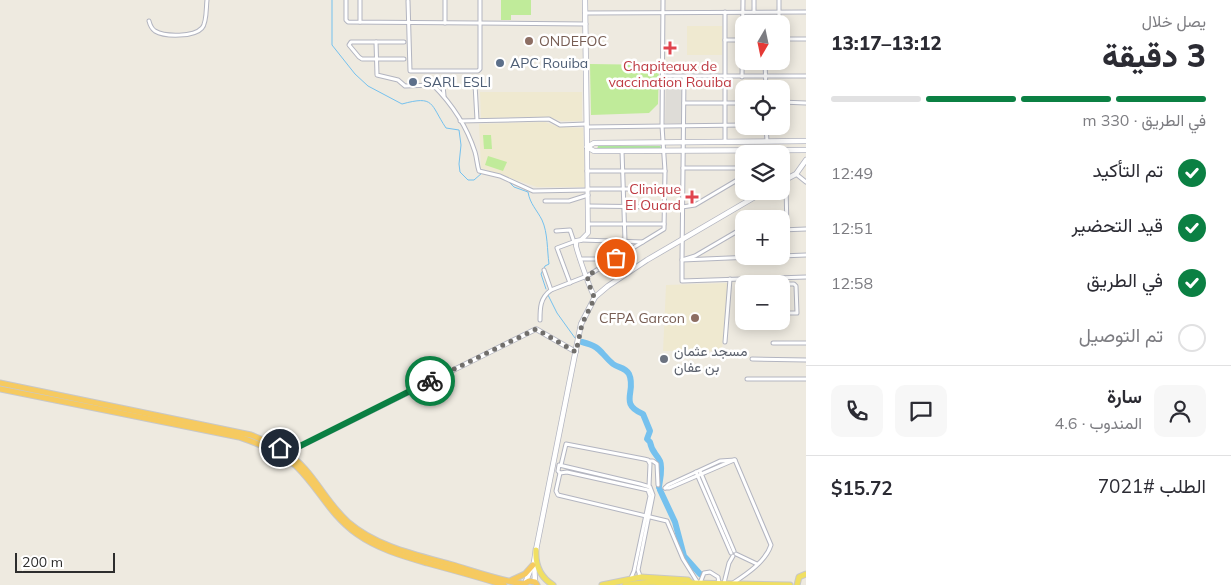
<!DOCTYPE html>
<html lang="ar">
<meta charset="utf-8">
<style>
:root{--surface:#fff;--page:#f7f7f7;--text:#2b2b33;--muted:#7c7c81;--line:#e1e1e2;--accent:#0b8043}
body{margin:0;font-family:Mulish,Vazirmatn,sans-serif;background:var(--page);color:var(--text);direction:rtl;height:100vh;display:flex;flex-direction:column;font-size:19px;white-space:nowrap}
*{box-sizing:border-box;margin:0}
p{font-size:16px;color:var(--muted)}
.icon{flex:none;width:28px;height:28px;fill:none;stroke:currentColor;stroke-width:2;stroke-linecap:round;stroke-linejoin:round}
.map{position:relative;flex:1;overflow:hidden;direction:ltr}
.side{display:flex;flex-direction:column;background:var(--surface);width:425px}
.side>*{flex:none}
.needle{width:32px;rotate:189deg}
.tools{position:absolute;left:735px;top:15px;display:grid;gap:10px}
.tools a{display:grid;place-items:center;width:55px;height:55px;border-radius:10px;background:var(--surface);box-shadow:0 2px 12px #0003;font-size:25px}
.scale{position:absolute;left:15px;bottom:12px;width:100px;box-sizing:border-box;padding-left:5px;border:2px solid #2d2d2d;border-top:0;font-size:14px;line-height:18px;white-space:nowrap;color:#2d2d2d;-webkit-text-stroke:4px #fff;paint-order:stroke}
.pin{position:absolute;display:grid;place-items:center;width:42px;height:42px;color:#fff;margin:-21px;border:2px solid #fff;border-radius:50%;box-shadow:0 1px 5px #0007}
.courier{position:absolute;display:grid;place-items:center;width:50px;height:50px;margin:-25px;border:4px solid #0b8043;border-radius:50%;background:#fff;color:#222;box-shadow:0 1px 6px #0007}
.summary em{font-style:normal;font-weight:800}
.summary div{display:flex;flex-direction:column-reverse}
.summary{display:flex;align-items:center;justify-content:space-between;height:85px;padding:0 25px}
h1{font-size:32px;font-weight:800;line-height:38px}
.bar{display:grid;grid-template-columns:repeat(4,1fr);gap:8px 5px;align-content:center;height:60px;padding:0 25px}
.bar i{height:6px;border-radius:4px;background:var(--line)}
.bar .current{background:var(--accent)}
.bar p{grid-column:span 4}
.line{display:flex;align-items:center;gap:12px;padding:0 25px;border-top:1px solid var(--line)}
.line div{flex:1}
.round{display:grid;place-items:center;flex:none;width:52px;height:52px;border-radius:10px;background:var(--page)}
ol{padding:0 25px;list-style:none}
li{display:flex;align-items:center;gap:15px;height:55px}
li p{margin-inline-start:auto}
li .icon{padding:5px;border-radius:50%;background:var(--accent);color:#fff;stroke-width:4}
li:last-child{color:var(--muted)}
li i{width:28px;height:28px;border:2px solid var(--line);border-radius:50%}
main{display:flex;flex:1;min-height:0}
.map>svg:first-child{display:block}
.education{fill:#efe9d0}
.green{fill:#aee49e}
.pitch{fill:#c0eb9a}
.plaza{fill:#dedcd7}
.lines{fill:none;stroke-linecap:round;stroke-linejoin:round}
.stream{stroke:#75c1ee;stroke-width:1}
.river{stroke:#75c1ee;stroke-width:6}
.minor-casing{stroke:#b3b5c0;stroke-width:5}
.tertiary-casing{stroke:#b3b5c0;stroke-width:5.5}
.secondary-casing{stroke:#b3b5c0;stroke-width:6}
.primary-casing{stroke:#c8c8c8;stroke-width:7}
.trunk-casing{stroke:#c8c8c8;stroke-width:7}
.minor{stroke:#fff;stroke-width:3}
.tertiary{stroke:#fff;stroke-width:4}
.secondary{stroke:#fff;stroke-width:4.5}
.primary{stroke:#f0df63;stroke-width:5}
.trunk{stroke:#f6ca60;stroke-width:5}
.done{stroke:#716f6c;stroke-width:5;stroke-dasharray:0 9}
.route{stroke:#0b8043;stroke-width:6}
.education-dot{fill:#8d6e63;stroke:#fff;stroke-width:2}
.health-dot{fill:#e0444e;stroke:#fff;stroke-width:2}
.service-dot{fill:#5c6f8a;stroke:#fff;stroke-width:2}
.worship-dot{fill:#6b7280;stroke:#fff;stroke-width:2}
.labels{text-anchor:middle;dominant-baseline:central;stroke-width:5;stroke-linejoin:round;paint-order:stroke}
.education-label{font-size:14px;fill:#785e54;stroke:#fff;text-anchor:start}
.service-label{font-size:14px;fill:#4e5e75;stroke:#fff;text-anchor:start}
.health-label{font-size:14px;fill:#be3a42;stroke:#fff}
.worship-label{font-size:14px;fill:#5b616d;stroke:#fff;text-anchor:start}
</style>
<main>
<section class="side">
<div class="summary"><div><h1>3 دقيقة</h1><p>يصل خلال</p></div><em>13:12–13:17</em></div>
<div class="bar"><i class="current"></i><i class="current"></i><i class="current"></i><i></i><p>في الطريق · 330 m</p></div>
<ol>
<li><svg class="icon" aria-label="check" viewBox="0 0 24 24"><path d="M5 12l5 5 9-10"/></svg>تم التأكيد<p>12:49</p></li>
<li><svg class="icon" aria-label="check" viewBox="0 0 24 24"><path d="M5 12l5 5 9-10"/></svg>قيد التحضير<p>12:51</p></li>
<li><svg class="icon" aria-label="check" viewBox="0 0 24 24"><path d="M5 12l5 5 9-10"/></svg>في الطريق<p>12:58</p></li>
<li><i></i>تم التوصيل</li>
</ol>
<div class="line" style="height:90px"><a class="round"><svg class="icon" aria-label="person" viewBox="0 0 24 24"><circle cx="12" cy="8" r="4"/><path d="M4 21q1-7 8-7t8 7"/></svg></a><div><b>سارة</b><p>المندوب · 4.6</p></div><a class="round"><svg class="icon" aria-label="chat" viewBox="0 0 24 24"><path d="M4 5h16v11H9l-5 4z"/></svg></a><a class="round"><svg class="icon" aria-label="phone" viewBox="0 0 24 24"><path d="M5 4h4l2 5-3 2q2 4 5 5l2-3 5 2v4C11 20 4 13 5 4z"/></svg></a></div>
<div class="line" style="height:65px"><div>الطلب #7021</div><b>$15.72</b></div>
</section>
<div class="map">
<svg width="806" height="585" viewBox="0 0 806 585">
<rect width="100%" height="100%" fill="#eeeae0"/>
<g class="education">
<rect x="687" y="26" width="35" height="29"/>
<polygon points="480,92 582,92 582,121 561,121 548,117 481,118"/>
<polygon points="545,122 559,127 583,128 585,187 537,187 481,168 479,124"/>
<polygon points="728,283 722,351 663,351 666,285"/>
</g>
<polygon class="green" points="598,146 660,146 661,147 660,149 597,149"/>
<g class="pitch">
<polygon points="501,0 531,0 531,15 511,15 511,20 501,20"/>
<polygon points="590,64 659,65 658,104 649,113 591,115"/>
<polygon points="483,135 491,135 492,149 484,149"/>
<polygon points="488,156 507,162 503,171 485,165"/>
</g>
<polygon class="plaza" points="666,79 682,80 682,123 665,123"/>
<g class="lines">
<g class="stream">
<path d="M332,0V45L355,74L368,86L402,104C435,95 430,104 446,128L459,130L461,145L459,164L460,172L468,180H474L482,173"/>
<path d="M509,182L514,187L528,192C530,204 537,210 542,220C548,233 547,250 549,264L545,266L541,274L546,289"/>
<polyline points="548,295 557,313 575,338"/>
</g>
<g class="river">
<path d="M582,342C602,347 599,352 613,364C618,368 625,367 629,374C637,391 618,404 643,414L650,431L647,439L650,442C652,453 656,453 660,461C663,468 660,479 659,487"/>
<polyline points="660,490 675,522 684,556 700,574"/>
</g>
<defs>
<g id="minor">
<polyline points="346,0 346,20 348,22 586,24"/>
<polyline points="360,0 360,22"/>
<polyline points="408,1 410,71 478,71 480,69 480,0"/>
<polyline points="754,12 754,0"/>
<polyline points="585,13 806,12"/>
<path d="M149,21C150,25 152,29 155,31C165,37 194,37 202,28C207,23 206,7 207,0"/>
<polyline points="445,23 445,0"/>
<polyline points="779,24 779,0"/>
<polyline points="781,39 806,39"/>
<polyline points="725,40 743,40"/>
<path d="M376,42L377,75L398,80L405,86L433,85C452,104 467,127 475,152C477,159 477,165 479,171L500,176L533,191L588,190"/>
<polyline points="404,42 351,42 349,45 359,57 362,59 404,59"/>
<polyline points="765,62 766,89"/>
<polyline points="663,76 806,76"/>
<polyline points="684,77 682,260 776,256"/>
<polyline points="742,77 743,0"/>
<polyline points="475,84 477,120"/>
<polyline points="434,85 443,85 444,96"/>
<polyline points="781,102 806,103"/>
<polyline points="684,103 744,103"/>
<polyline points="460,121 549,119 560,125 586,124"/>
<polyline points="766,126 767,141"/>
<polyline points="587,127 744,125"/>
<polyline points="725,142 725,12"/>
<polyline points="622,151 625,241"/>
<polyline points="683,168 744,168"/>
<polyline points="587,171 665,171"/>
<polyline points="796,174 806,182"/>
<polyline points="783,181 786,186 787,230"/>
<polyline points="588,189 664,189"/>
<polyline points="545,201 569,201 588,195"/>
<polyline points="588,206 665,207"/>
<polyline points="682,207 695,205 744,176"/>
<polyline points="589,224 664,224"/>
<polyline points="781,230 806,229"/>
<polyline points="556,231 570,230 574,242"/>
<polyline points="744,232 736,232 695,256 682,260 682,281 806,277"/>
<polyline points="581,240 643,242"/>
<polyline points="781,256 806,255"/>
<polyline points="580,259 614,259"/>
<polyline points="544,270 551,290"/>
<polyline points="570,283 557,248 576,241"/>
<polyline points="781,284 794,284 796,286 797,313 781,313"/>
<path d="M540,320C540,308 540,298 551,290L587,276L664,229L665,171L662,126L663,0"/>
<polyline points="725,342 730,279"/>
<polyline points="773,343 806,343"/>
<polyline points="752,359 806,360"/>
<polyline points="747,379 806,379"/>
<polyline points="649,461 653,461 657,464 658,485"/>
<polyline points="561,465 566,444 644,459 648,460 650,464 649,486"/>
<polyline points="700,471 734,551"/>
<polyline points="696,472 731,553"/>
<polyline points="560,473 556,491 558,495 667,521 683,559 698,583"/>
<polyline points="665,488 668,485 720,461 735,460"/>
<polyline points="665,488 669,488 734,460"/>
<polyline points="736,554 757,564"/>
<polyline points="631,578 634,571 650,496 648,490 567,472 560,473 558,471 559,465 640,484 650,487 653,495 638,570 640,576"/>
<polyline points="700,583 704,573 710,572 718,577 719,583"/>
<polyline points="724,583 729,563 733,556"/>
<path d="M733,583C747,574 766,561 771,545L735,460"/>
</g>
<g id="tertiary">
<path d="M587,147L588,233L581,240L576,241V246C578,254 591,293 595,297"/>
<polyline points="280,448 296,448 301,446 536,329 576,352"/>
</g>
<g id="secondary">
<polyline points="585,0 587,147"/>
<polyline points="587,147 594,151 806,150"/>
<polyline points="587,147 594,143 806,141"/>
<polyline points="781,182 796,174 806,160"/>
<polyline points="526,581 532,566"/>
<polyline points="535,582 534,562 536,550 581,324 595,297 608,286 647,260 765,191"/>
</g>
<g id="primary">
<path d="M536,550C535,566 540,577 553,585"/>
<polyline points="602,585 641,577 688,580 691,583"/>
<polyline points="625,585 651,582 687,585 691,583 790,585"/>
<polyline points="797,585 799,577 806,574"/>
</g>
<g id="trunk">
<path d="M0,383L251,435C271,443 290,452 305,469C320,486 331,507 348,522C377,547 417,555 453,565C476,572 499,580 523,584"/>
<path d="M0,389L239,437C259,444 280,451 296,466C319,488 329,514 357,534C378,549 403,556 427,563C453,570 479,577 504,585"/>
<polyline points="512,580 525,574 533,565"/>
<polyline points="522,585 529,581 535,582 537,585"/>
</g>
</defs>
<use href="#minor" class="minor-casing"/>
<use href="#tertiary" class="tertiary-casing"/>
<use href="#secondary" class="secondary-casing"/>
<use href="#primary" class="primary-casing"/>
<use href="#trunk" class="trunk-casing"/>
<use href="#minor" class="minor"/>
<use href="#tertiary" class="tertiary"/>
<use href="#secondary" class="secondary"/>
<use href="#primary" class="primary"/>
<use href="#trunk" class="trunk"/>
</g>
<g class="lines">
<polyline class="done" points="430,381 536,329 576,352 582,324 595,297 592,294 587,276 616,258"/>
<polyline class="route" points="280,448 296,448 430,381"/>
</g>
<g class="education-dot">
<circle cx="529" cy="41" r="5"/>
<circle cx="695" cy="318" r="5"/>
</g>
<g class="health-dot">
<path d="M667.5 40.5h5v5h5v5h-5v5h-5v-5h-5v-5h5z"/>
<path d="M689.5 189.5h5v5h5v5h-5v5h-5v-5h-5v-5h5z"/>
</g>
<g class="service-dot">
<circle cx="500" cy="63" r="5"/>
<circle cx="413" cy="82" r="5"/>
</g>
<circle class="worship-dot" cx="664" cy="359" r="5"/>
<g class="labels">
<g class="education-label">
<text x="539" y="41">ONDEFOC</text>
<text x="685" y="318" text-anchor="end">CFPA Garcon</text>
</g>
<g class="service-label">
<text x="510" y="63">APC Rouiba</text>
<text x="423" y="82">SARL ESLI</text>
</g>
<g class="health-label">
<text x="670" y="66">Chapiteaux de<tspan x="670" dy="16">vaccination Rouiba</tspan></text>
<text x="681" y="189" text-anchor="end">Clinique<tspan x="681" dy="16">El Ouard</tspan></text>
</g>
<g class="worship-label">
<text x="674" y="351">مسجد عثمان<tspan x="674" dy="16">بن عفان</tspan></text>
</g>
</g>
</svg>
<div class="tools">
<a><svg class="needle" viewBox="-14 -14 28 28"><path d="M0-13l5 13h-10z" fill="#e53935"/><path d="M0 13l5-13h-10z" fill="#7c7c81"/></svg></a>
<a><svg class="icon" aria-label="locate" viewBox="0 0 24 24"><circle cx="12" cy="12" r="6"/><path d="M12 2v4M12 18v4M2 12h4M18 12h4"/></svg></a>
<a><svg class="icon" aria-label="layers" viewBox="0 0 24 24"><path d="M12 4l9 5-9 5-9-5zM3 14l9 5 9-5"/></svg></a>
<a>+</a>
<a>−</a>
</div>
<div class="scale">200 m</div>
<div class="pin" style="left:616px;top:258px;background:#ea580c"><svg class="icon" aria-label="bag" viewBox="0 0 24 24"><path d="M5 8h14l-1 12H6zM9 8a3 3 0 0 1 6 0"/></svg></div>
<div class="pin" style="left:280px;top:448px;background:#1f2937"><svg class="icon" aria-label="home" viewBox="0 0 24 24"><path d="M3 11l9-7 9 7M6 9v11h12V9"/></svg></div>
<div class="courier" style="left:430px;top:381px"><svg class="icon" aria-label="bike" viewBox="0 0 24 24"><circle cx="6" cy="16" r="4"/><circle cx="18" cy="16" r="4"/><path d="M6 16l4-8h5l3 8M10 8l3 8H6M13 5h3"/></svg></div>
</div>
</main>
